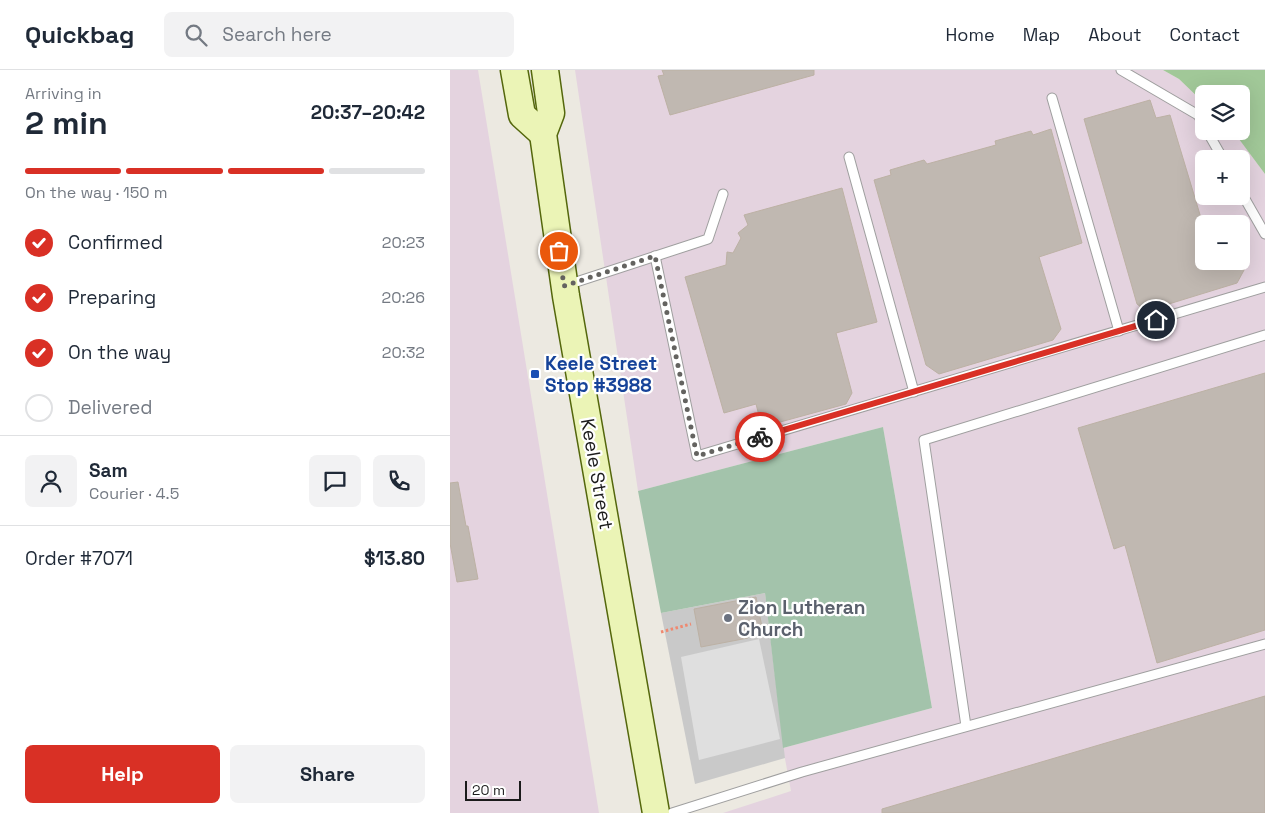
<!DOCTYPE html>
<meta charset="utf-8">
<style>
:root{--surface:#fff;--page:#f2f2f3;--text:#1f2937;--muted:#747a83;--line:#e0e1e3;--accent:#d93025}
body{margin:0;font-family:"Space Grotesk",sans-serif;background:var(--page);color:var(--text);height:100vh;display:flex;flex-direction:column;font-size:19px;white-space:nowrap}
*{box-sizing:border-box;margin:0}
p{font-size:16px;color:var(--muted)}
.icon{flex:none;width:28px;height:28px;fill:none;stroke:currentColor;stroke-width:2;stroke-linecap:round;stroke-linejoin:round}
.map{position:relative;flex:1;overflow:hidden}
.drawer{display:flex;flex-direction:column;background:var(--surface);width:450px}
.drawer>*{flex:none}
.controls{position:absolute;left:745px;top:15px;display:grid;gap:10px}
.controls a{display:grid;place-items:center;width:55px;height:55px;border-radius:8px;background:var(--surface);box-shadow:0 5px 20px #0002;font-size:25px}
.scale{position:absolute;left:15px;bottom:12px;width:56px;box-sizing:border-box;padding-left:5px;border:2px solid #1b1b1b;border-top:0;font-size:14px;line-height:18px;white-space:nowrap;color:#1b1b1b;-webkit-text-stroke:4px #fff;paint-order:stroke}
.pin{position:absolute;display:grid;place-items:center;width:42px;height:42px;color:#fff;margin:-21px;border:2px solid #fff;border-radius:50%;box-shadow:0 1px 5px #0007}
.courier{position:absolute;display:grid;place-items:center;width:50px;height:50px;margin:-25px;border:4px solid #d93025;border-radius:50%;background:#fff;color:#222;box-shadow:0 1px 6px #0007}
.overview em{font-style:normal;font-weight:800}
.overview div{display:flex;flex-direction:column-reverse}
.overview{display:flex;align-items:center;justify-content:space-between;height:85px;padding:0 25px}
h1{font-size:32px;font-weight:800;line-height:38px}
.bar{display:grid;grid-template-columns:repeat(4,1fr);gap:8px 5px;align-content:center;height:60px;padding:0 25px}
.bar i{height:6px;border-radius:4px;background:var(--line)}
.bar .current{background:var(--accent)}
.bar p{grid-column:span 4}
.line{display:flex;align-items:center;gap:12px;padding:0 25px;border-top:1px solid var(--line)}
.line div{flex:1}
.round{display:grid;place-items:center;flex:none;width:52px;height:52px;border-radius:8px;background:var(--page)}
ol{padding:0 25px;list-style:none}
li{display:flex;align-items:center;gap:15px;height:55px}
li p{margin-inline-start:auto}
li .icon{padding:5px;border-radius:50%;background:var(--accent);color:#fff;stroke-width:4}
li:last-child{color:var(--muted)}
li i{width:28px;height:28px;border:2px solid var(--line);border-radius:50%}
.action{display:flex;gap:10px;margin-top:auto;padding:10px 25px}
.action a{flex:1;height:58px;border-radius:8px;background:var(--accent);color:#fff;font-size:20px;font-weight:800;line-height:58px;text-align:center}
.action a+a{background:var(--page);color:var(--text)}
header{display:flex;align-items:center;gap:30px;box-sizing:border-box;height:70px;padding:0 25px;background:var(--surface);border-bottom:1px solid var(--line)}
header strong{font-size:24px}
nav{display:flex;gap:28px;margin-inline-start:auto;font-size:18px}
.search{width:350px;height:45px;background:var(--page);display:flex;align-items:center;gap:12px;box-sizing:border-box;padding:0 18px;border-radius:8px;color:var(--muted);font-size:19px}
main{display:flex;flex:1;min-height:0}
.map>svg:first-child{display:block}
.industrial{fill:#e4d3df;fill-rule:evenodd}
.religious{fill:#c9c9c9}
.forest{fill:#a1c898}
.cemetery{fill:#a3c3ab}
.parking{fill:#dfdfdf}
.building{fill:#c0b8b1;stroke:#bcb1a4}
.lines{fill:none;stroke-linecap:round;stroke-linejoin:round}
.lane-casing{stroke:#9f9f9f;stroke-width:11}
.secondary-casing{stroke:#54670c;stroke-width:29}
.path{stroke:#ef886f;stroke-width:3;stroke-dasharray:2.5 2.5;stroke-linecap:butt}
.lane{stroke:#fff;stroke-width:9}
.secondary{stroke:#ebf4b6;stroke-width:26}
.done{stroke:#646360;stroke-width:5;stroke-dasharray:0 9}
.route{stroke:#d93025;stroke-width:6}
.transit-dot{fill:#1a4fb4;stroke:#fff;stroke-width:2}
.worship-dot{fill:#6b7280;stroke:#fff;stroke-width:2}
.labels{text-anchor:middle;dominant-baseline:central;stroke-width:4.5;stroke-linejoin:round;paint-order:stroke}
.transit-label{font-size:19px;font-weight:bold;fill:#164399;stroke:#fff;text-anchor:start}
.street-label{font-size:19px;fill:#1b1b1b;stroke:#fff}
.worship-label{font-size:19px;font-weight:bold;fill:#5b616d;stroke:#fff;text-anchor:start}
</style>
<header>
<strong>Quickbag</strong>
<div class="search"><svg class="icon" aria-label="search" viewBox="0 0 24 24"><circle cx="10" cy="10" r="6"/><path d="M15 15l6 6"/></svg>Search here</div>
<nav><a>Home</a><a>Map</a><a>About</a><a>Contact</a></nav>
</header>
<main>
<section class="drawer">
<div class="overview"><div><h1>2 min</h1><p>Arriving in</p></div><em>20:37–20:42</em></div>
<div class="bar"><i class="current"></i><i class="current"></i><i class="current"></i><i></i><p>On the way · 150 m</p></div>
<ol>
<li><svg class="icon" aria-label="check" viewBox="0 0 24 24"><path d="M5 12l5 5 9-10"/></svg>Confirmed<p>20:23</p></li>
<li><svg class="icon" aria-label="check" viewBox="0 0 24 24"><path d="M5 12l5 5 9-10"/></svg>Preparing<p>20:26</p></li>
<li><svg class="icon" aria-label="check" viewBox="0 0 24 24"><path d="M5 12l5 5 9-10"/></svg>On the way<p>20:32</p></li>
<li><i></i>Delivered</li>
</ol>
<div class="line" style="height:90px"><a class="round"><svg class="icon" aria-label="person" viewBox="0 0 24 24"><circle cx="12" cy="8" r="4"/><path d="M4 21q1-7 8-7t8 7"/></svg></a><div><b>Sam</b><p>Courier · 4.5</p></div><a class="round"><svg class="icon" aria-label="chat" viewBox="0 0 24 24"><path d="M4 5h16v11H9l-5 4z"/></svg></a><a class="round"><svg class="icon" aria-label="phone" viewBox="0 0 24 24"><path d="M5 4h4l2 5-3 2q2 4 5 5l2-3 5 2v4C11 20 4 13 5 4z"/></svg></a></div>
<div class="line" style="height:65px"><div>Order #7071</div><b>$13.80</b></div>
<div class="action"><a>Help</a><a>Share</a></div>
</section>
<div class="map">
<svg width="815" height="743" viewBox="0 0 815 743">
<rect width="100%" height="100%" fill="#ece9e1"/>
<g class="industrial">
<polygon points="0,0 28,0 149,743 0,743"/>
<path d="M125,0H713L729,9L754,33V61H783L785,63L815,104V743H273L341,721L333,678L482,638L433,357L188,421ZM754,89H791V126H754ZM754,154H791V191H754Z"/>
</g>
<polygon class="religious" points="315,523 335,688 245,714 211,543"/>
<polygon class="forest" points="713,0 815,0 815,104 783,61 791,61 791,24 754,24 754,33 729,9"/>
<polygon class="cemetery" points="433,357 482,638 333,678 315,523 211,543 188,421"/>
<polygon class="parking" points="309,569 330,669 249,690 231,587"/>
<g class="building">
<polygon points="212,0 364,0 364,5 220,45 208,6 214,5"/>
<polygon points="700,30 706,48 720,45 754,158 754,191 799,191 787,213 696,241 687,234 634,49"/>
<polygon points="601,59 632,173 589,187 611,259 603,270 489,304 476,295 424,110 441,105 440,100 474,90 477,94 546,75 545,71 581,61 583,65"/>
<polygon points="392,118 427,252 386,263 402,323 396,334 312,357 306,334 274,343 235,207 276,195 277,182 283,183 291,168 288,163 298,155 294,145"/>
<polygon points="815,303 815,560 707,593 675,475 664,479 628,358"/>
<polygon points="8,412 16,456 18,456 28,509 7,512 0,473 0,413"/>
<polygon points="306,527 312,557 296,560 298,568 251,577 244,539"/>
<polygon points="815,626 815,743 432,743 432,739"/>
</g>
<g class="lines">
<defs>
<g id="lane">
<polyline points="671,0 748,45 754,55"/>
<polyline points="602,28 669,261"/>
<polyline points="757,61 773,89"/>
<polyline points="399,87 464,322"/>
<polyline points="791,122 815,164"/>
<polyline points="205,186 247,386 815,217"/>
<polyline points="117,215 258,169 273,124"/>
<polyline points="516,656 474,370 815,265"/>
<polyline points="222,743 352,702 815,574"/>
</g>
<g id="secondary">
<polyline points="64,0 72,45 93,64"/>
<polyline points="95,0 101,43 93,64 116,226 206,743"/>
</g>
</defs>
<use href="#lane" class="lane-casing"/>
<use href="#secondary" class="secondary-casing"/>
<polyline class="path" points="211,562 241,554"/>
<use href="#lane" class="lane"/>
<use href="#secondary" class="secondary"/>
</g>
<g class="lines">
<polyline class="done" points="109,181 114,216 205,186 247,386 310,367"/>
<polyline class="route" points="310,367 706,250"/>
</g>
<rect class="transit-dot" x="80" y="299" width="10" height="10" rx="2.5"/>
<circle class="worship-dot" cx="278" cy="548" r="5"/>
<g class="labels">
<g class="transit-label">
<text x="95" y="293">Keele Street<tspan x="95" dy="22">Stop #3988</tspan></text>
</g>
<g class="street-label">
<text transform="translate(147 404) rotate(80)">Keele Street</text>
</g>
<g class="worship-label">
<text x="288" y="537">Zion Lutheran<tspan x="288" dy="22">Church</tspan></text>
</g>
</g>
</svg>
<div class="controls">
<a><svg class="icon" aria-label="layers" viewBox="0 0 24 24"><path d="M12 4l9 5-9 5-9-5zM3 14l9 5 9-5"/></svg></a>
<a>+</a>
<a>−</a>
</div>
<div class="scale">20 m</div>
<div class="pin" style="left:109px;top:181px;background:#ea580c"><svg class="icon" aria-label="bag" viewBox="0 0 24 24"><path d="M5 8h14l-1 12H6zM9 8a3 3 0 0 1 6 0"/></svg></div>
<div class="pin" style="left:706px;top:250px;background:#1f2937"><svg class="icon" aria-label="home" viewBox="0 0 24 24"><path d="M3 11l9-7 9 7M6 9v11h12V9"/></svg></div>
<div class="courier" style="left:310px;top:367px"><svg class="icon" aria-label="bike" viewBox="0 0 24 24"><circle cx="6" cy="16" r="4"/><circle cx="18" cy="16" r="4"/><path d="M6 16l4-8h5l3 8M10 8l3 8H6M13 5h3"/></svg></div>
</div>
</main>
